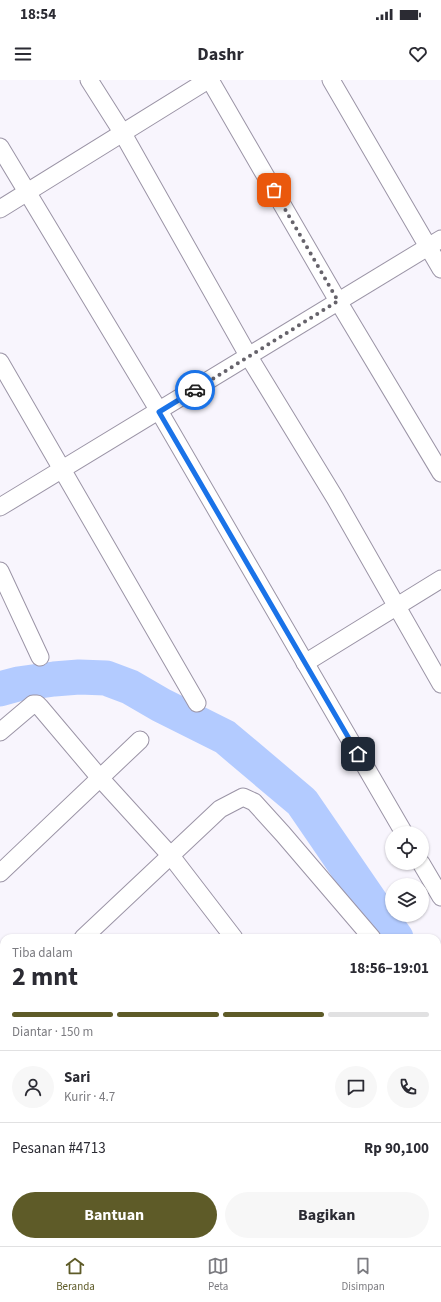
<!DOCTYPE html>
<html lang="id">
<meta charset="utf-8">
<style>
:root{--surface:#fff;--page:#f7f7f7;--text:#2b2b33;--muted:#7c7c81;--line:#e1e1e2;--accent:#5e5b28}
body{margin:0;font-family:"Source Sans 3",sans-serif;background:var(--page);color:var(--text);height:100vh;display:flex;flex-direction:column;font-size:15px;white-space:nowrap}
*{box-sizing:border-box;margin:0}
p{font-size:13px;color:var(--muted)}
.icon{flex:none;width:22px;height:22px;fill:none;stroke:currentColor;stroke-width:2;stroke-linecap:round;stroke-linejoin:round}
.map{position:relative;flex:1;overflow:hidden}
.sheet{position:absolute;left:0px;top:854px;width:441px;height:312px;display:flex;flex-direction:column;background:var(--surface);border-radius:12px 12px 0 0;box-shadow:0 1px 3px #0004}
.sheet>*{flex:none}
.controls{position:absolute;left:385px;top:746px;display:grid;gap:8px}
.controls a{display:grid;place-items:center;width:44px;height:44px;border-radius:50%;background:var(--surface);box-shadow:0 1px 3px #0004;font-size:20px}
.pin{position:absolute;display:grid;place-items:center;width:34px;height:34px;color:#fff;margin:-17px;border-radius:8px;box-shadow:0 2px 6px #0006}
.courier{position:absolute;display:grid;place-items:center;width:40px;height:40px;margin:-20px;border:3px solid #1a73e8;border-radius:50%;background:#fff;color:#222;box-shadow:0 1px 5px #0007}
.summary em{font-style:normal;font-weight:700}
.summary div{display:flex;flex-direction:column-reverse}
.summary{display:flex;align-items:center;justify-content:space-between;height:68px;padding:0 12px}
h1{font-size:26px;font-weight:700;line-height:30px}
.bar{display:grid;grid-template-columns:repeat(4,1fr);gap:6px 4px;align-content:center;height:48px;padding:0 12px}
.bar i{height:5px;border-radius:3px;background:var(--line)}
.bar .active{background:var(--accent)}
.bar p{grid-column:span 4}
.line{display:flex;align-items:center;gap:10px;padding:0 12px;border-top:1px solid var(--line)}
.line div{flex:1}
.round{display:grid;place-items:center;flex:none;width:42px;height:42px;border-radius:21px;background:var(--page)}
.action{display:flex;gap:8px;margin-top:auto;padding:8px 12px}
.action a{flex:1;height:46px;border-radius:24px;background:var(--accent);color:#fff;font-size:16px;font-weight:700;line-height:46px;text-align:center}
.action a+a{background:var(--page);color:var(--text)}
.status{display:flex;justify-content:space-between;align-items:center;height:28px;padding:0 20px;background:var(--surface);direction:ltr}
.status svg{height:11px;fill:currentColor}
header{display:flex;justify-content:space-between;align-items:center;height:52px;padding:0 12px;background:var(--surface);font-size:18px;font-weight:700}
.tabs{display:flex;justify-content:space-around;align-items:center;height:56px;border-top:1px solid var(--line);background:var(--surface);font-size:11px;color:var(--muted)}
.tabs a{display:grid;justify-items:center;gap:2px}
.tabs .active{color:var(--accent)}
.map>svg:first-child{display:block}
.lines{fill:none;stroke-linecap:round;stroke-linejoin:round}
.river{stroke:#b3cbff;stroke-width:35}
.minor-casing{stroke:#9b94a6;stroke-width:19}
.minor{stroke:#fff;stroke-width:17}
.done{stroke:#66636b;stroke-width:4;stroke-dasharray:0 7.2}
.route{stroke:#1a73e8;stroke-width:5}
</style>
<div class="status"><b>18:54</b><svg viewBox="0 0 49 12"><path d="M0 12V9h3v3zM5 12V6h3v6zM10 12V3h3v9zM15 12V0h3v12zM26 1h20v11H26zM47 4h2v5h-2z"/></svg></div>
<header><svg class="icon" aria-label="menu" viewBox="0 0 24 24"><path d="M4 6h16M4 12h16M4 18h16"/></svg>Dashr<svg class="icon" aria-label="heart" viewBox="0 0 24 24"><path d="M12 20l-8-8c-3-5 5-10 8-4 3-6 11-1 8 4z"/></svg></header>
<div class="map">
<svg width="441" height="1166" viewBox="0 0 441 1166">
<rect width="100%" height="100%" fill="#f8f5fd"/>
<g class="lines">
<g class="river">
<polyline points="0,609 18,604 54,599 79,597 106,598 130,607 161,625 225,657 302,722 374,827 396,858"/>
<polyline points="437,895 441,897"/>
</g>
<defs>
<g id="minor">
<polyline points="89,0 122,52 249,277 335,418 441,604"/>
<polyline points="210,0 338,221 441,393"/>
<polyline points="331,0 441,189"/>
<polyline points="0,67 159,331 404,753"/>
<polyline points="0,129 208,0"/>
<polyline points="0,282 197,623"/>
<polyline points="0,427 441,159"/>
<polyline points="0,491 40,577"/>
<polyline points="305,583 441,499"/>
<polyline points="0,652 33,624 37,624 40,627 100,698 171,776 234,858"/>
<polyline points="421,783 441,817"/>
<polyline points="0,793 140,660"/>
<polyline points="83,858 220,729 243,717 254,722 283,754 372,858"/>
<polyline points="0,895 4,899"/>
<polyline points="437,937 441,942"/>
<polyline points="0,1053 4,1061"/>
<polyline points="437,1097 441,1102"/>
<polyline points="0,1107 4,1104"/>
<polyline points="437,1132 441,1128"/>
<polyline points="0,1158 4,1166"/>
<polyline points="116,1162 119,1166"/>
<polyline points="254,1162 257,1166"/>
<polyline points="352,1162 355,1166"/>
<polyline points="406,1166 410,1162"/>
</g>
</defs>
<use href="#minor" class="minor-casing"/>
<use href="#minor" class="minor"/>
</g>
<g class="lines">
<polyline class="done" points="195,310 338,221 274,110"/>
<polyline class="route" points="195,310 159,332 358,674"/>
</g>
</svg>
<div class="controls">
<a><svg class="icon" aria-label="locate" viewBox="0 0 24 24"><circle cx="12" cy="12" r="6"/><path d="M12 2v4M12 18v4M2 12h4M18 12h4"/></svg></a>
<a><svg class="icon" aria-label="layers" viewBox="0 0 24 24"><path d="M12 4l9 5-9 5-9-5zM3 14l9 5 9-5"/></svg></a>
</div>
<div class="pin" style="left:274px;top:110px;background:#ea580c"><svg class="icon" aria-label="bag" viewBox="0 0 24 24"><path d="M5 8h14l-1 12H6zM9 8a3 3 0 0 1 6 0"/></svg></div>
<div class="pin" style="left:358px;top:674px;background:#1f2937"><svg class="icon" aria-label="home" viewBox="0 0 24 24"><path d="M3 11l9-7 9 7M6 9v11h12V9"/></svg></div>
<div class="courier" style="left:195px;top:310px"><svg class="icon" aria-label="car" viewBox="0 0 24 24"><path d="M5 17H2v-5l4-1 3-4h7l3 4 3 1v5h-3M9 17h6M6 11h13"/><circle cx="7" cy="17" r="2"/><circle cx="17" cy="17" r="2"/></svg></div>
<section class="sheet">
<div class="summary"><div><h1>2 mnt</h1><p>Tiba dalam</p></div><em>18:56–19:01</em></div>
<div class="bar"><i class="active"></i><i class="active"></i><i class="active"></i><i></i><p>Diantar · 150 m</p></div>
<div class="line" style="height:72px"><a class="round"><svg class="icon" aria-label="person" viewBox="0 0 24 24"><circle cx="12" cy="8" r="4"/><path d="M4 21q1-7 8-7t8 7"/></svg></a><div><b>Sari</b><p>Kurir · 4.7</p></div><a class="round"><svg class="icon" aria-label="chat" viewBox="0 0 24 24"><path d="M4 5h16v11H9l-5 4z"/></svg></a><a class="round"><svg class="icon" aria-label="phone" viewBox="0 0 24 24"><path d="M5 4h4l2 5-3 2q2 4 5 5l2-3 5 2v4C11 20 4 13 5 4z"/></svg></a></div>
<div class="line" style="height:52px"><div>Pesanan #4713</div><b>Rp 90,100</b></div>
<div class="action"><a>Bantuan</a><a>Bagikan</a></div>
</section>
</div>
<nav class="tabs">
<a class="active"><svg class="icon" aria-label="home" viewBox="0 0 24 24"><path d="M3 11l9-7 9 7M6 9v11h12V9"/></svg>Beranda</a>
<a><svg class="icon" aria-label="map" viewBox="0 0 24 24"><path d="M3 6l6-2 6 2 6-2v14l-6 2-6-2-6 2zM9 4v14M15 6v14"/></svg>Peta</a>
<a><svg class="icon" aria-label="saved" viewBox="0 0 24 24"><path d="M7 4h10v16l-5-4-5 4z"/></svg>Disimpan</a>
</nav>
